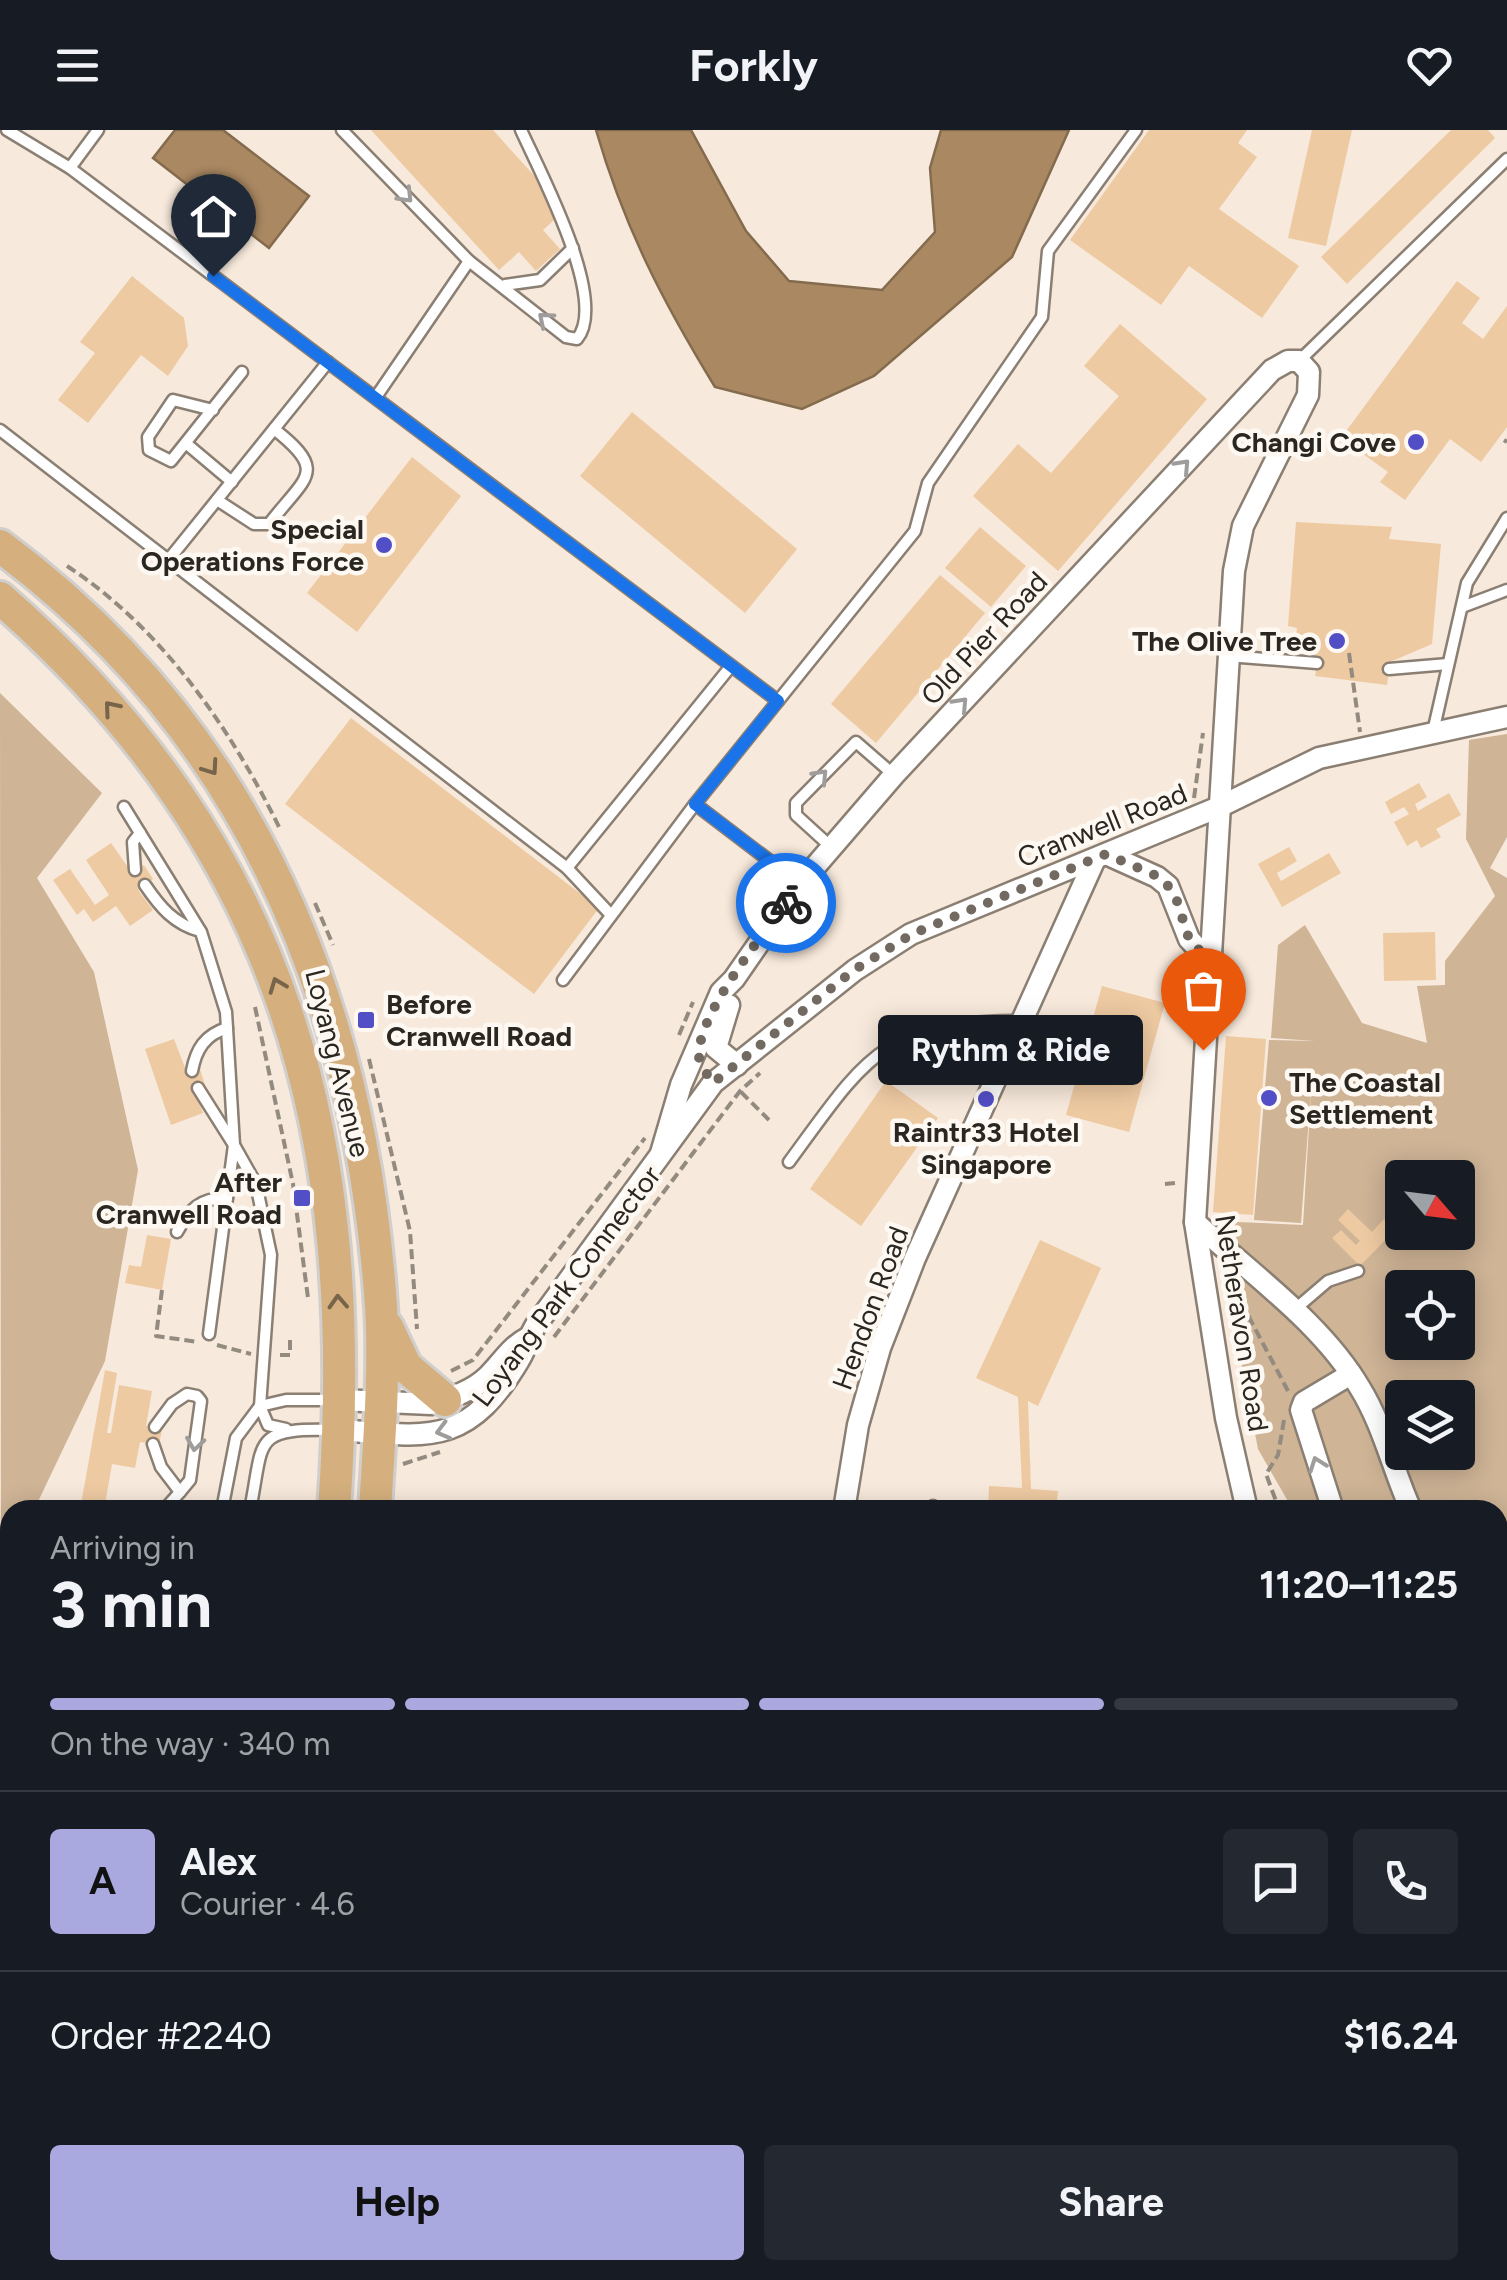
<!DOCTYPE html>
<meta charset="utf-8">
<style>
:root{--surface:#171b24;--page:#242831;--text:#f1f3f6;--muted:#9ea1a6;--line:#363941;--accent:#a9a9e0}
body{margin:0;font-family:Figtree,sans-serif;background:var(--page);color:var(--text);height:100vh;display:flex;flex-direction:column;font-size:38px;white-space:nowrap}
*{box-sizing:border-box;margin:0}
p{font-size:32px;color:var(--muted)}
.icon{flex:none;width:55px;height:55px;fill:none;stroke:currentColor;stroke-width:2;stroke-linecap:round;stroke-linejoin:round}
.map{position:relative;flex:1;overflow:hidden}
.details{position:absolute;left:0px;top:1370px;width:1508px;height:780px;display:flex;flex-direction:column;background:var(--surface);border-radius:30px 30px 0 0;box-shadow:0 5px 25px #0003}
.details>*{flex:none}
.needle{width:65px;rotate:118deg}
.fabs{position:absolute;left:1385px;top:1030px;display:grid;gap:20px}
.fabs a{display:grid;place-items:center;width:90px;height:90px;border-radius:10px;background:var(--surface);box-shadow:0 5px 25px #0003;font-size:50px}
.pin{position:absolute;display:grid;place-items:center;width:85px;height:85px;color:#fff;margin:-102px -42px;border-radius:50% 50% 50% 0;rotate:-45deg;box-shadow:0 0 10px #0007}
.pin .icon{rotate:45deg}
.courier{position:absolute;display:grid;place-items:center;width:100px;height:100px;margin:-50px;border:8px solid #1a73e8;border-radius:50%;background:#fff;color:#222;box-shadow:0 2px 12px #0007}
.bubble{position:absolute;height:70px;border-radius:10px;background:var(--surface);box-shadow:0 5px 25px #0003;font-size:32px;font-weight:700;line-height:70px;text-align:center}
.headline em{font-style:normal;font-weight:700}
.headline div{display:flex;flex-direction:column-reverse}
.headline{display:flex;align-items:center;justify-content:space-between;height:170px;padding:0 50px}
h1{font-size:65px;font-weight:700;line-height:75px}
.bar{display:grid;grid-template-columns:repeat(4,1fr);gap:15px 10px;align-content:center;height:120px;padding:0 50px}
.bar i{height:12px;border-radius:8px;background:var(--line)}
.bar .on{background:var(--accent)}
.bar p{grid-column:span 4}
.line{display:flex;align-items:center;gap:25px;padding:0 50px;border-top:2px solid var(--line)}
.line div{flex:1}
.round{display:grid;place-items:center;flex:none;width:105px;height:105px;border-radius:10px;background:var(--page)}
.button{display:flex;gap:20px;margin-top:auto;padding:20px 50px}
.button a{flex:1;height:115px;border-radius:10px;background:var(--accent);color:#111;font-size:40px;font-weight:700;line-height:115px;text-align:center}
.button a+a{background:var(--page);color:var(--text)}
header{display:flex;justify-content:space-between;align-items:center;height:130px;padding:0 50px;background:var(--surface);font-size:45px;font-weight:700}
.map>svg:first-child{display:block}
.green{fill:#cfb496;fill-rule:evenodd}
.water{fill:#aa8862;stroke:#846b4e;stroke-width:2.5}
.building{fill:#eecaa2}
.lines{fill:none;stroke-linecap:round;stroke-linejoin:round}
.service-casing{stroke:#8a7f72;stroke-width:15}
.minor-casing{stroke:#8a7f72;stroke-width:25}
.primary-casing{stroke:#d0cfce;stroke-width:38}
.path{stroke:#938a80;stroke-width:4;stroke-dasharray:10 5;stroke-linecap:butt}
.service{stroke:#fff;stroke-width:10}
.minor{stroke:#fff;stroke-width:20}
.primary{stroke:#d5b07e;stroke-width:32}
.oneway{stroke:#9f9d9b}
.oneway2{stroke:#77644a}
.done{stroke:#726a61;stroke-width:10;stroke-dasharray:0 18}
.route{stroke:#1a73e8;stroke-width:12}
.poi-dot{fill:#524ec5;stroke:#fdf8f2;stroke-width:4}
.labels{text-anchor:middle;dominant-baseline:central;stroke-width:9;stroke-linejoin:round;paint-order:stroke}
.poi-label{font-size:28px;font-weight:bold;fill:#2a2620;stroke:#fdf8f2;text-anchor:end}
.street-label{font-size:28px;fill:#2a2620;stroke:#fdf8f2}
</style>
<header><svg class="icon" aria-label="menu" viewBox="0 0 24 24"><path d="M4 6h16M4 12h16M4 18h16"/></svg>Forkly<svg class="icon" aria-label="heart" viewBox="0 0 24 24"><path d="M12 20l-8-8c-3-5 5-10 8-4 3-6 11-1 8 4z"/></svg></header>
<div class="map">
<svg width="1507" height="2150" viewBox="0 0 1507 2150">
<rect width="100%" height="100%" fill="#f7e9db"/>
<g class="green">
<polygon points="0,563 102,663 37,748 94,842 138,1040 105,1231 34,1380 10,1380 10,1429 1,1447"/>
<path d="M1507,604V707L1490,738L1507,748V1531L1498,1534V1380H1293L1258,1319L1214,1091L1303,1095L1312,947L1301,1093L1254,1090L1269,910L1316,911L1271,908L1278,815L1305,795L1362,893L1427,913L1417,856L1445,855V831L1495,766L1466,709L1469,610ZM1402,1048H1458V1102H1402ZM1402,1158H1458V1212H1402ZM1402,1268H1458V1322H1402Z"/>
</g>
<g class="water">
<polygon points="175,0 223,0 309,66 269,118 153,28"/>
<path d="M596,0H691L746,101L789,151L882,160L935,102L930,38L941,0H1069L1012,127L874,246L802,279L715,257C663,172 624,97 596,0Z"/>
</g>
<g class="building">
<polygon points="371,0 493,0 565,80 543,100 560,119 536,141 519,122 499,140"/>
<polygon points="1149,0 1247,0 1238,13 1257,27 1219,79 1299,136 1262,188 1189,136 1161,175 1070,110"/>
<polygon points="1312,0 1352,0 1326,116 1288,108"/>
<polygon points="1451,0 1488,0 1495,8 1347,154 1321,127"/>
<polygon points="132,146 184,188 188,216 168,246 141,225 88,293 58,270 95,223 80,212"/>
<polygon points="1457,151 1480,168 1462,193 1483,209 1507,176 1507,297 1481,332 1450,309 1405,370 1380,352 1388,342 1341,308"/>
<polygon points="1120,194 1207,269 1058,441 973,366 1018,314 1051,343 1119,266 1084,236"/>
<polygon points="632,282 797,419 745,483 580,346"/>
<polygon points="412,327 461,366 357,502 307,463"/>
<polygon points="1296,392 1392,397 1389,409 1441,414 1432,514 1390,532 1387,555 1315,546 1319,526 1294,519 1297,498 1288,496"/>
<polygon points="980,397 1026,436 991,477 945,438"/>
<polygon points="940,445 985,483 876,613 831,574"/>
<polygon points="351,588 599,778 534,864 285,674"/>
<polygon points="1419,653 1427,667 1415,674 1418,681 1449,663 1461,685 1436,699 1441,707 1421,718 1417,710 1407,716 1394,692 1409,684 1404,677 1391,684 1385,672"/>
<polygon points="111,713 132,743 144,735 153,749 138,760 153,780 130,796 116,776 93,792 84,779 77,785 53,750 70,739 95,775 109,765 86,730"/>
<polygon points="1289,717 1297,731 1277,743 1281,751 1329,723 1341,743 1282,777 1258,734"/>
<polygon points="1435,802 1436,850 1384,851 1383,803"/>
<polygon points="1102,856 1165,873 1129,1002 1066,985"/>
<polygon points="1226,906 1266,909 1253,1085 1213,1082"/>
<polygon points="174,909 187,943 200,939 205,955 194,959 203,983 171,995 145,919"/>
<polygon points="886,951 938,988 861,1096 810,1059"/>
<polygon points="1348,1079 1372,1102 1384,1089 1395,1100 1360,1136 1332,1108 1341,1100 1356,1115 1360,1111 1338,1090"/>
<polygon points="147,1105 171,1109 162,1160 125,1153 129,1135 141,1137"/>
<polygon points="1040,1110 1101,1138 1038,1276 1028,1271 1031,1359 1058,1361 1056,1380 988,1380 989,1356 1022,1358 1018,1267 976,1248"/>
<polygon points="105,1240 117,1243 107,1303 111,1303 119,1255 152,1261 146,1296 162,1299 159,1315 140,1312 135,1338 112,1334 104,1380 80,1380"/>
<polygon points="0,1529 10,1532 10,1560 0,1558"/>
<polygon points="1498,1579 1507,1594 1507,1665 1498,1671"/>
<polygon points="10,1821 10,1869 0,1888 0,1840"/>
<polygon points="10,1900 10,1977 0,1998 0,1920"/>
<polygon points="369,2140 418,2140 406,2150 357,2150"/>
<polygon points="716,2140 759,2140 753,2150 709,2150"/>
<polygon points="1177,2140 1192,2140 1194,2150 1142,2150"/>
</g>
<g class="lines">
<defs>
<g id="service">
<polyline points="7,0 70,38 778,571"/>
<path d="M342,0L469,131L566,207L577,209C609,171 540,42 521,0"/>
<polyline points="70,38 98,0"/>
<polyline points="505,155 540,150 573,118"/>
<polyline points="1300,230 1507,29"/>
<polyline points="376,267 469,131"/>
<polyline points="213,280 173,270 148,307 149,320 171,331 242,242"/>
<polyline points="0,300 567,738 611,785"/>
<polyline points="188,315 232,352"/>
<path d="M217,370L254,394H269C306,346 329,342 274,299"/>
<polyline points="170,428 328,232"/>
<polyline points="1462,477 1507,460"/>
<polyline points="1228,526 1317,533"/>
<polyline points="1389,539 1448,534"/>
<polyline points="1433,602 1467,453 1507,388"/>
<polyline points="695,674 800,754"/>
<polyline points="124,677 201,802 226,882 234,1015 256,1054 271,1125 260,1276 268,1295 286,1299"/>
<polyline points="830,716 796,685 796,673 856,612 894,645"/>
<polyline points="567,738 731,536"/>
<polyline points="135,740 133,712 140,703"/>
<path d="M145,755C160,777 174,794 200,801"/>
<polyline points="563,850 695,674 915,401 928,353 1042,187 1048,121 1136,0"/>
<path d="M192,941C196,919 205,905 227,898"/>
<polyline points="198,958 234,1015 209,1204"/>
<path d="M789,1032C866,927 883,890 1024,891"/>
<path d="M177,1102C190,1079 199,1068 227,1068"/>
<polyline points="1293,1181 1328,1151 1358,1141"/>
<polyline points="153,1314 161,1337 180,1362 190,1350 201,1271 197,1266 187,1264 172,1274 155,1297"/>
<polyline points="164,1380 180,1362"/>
<polyline points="222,1380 236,1308 260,1276 286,1270 334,1270"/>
<path d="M250,1380C264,1312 251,1298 330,1300"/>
<polyline points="933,1380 933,1376"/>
<polyline points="1498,1450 1507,1459"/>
<polyline points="0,1480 10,1483"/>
<polyline points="0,1657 10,1655"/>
<polyline points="0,1694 10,1695"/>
<polyline points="0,1741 10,1743"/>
<polyline points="0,2033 10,2035"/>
<polyline points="596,2140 612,2150"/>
<polyline points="535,2150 553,2140"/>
</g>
<g id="minor">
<polyline points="1106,724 1157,747 1168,756 1189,809 1212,834"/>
<polyline points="729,875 716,918 737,935"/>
<polyline points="661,1023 681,955 721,862 734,849 800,754 894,645 1272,240 1288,231 1299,231 1309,242 1308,265 1243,396 1234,441 1195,1092 1226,1288 1247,1380"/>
<path d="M1195,1092C1250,1143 1322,1193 1360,1258C1383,1295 1393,1340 1411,1380"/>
<path d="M340,1270L431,1274C450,1268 473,1261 488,1246C503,1231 510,1217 529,1207"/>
<path d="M340,1300C430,1307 467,1317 519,1230C526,1219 529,1206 536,1195L713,953L855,840L911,804L1219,677L1319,628L1507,587"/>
<polyline points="844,1380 858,1295 880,1218 915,1128 1095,729"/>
<polyline points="1333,1380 1301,1280 1304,1272 1351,1244"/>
<polyline points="1498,1525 1507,1545"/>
<polyline points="1498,1793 1507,1810"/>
<polyline points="636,2150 643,2140"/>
<polyline points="822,2150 825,2140"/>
<polyline points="1493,2150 1507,2133"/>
</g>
<g id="primary">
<path d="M0,416C251,602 360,872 381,1176C385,1243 379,1312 375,1380"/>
<path d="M0,468C288,720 361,1009 334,1380"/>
<polyline points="387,1197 406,1237 445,1270"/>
<polyline points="197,2140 211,2147 220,2145"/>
</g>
</defs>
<use href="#service" class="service-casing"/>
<use href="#minor" class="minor-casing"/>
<use href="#primary" class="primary-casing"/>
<g class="path">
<polyline points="1504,310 1507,312"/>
<path d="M67,436C162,498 232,600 281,701"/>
<polyline points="1349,523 1360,602"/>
<polyline points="1194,668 1203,603"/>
<polyline points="315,773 333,815"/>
<polyline points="1170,865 1190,865"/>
<polyline points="255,877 293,1054 308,1168"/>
<polyline points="679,905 693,872"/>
<polyline points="369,929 410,1101 417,1199"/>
<polyline points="741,962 769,990"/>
<polyline points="1165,1054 1176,1053"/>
<polyline points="1238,1158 1250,1189 1288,1261"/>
<polyline points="162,1160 156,1206 198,1212"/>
<polyline points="554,1207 740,961 760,943"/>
<polyline points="217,1215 251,1224"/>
<polyline points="280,1225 290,1225 290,1210"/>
<polyline points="451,1241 473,1230 645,1008"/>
<polyline points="1284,1290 1278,1325 1266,1344 1276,1371 1287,1380"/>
<polyline points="403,1334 440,1322"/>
<polyline points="1498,1762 1503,1773"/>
<polyline points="1100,2148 1132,2140"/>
<polyline points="157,2150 162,2140"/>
<polyline points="256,2150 260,2140"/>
<polyline points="1360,2150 1362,2140"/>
</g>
<use href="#service" class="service"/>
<use href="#minor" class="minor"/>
<use href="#primary" class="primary"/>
</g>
<defs><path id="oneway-chevron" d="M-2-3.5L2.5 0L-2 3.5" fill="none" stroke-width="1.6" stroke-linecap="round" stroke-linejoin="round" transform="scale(2.5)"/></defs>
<g class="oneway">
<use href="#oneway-chevron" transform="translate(406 66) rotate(46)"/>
<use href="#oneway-chevron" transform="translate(545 189) rotate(-140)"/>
<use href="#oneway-chevron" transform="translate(1183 336) rotate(-47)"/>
<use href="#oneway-chevron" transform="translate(961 574) rotate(-47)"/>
<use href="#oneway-chevron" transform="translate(821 646) rotate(-47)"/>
<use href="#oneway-chevron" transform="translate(443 1301) rotate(165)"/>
<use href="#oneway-chevron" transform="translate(195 1314) rotate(98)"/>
<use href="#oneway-chevron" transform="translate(1317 1334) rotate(-110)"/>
</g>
<g class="oneway2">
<use href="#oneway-chevron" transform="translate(111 578) rotate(-130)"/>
<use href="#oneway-chevron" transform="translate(211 638) rotate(55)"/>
<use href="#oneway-chevron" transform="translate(277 855) rotate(-111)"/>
<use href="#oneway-chevron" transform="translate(338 1172) rotate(-93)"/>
</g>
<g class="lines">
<path class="done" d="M786,773C761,807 697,886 699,926C699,935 708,945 713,953L854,840L912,804L1106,724L1157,746L1168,756L1176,768L1189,809L1212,834L1203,920"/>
<polyline class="route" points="213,146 778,571 695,674 800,754 786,773"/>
</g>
<g class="poi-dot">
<circle cx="1416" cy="312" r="10"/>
<circle cx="384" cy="415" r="10"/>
<circle cx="1337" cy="511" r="10"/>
<rect x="356" y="880" width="20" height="20" rx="5"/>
<circle cx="1269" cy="968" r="10"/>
<circle cx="986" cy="969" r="10"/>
<rect x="292" y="1058" width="20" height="20" rx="5"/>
</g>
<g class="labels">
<g class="poi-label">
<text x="1396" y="312">Changi Cove</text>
<text x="364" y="399">Special<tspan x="364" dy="32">Operations Force</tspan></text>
<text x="1317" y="511">The Olive Tree</text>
<text x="386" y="874" text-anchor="start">Before<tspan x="386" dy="32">Cranwell Road</tspan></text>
<text x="1289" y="952" text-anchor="start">The Coastal<tspan x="1289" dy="32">Settlement</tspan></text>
<text x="986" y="1002" text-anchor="middle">Raintr33 Hotel<tspan x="986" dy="32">Singapore</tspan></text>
<text x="282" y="1052">After<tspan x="282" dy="32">Cranwell Road</tspan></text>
</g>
<g class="street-label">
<text transform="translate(984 508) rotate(-47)">Old Pier Road</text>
<text transform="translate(1102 695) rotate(-22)">Cranwell Road</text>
<text transform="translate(338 933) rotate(76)">Loyang Avenue</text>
<text transform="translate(566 1156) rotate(-53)">Loyang Park Connector</text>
<text transform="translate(870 1178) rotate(-70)">Hendon Road</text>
<text transform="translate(1242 1193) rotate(81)">Netheravon Road</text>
</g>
</g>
</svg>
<div class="fabs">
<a><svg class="needle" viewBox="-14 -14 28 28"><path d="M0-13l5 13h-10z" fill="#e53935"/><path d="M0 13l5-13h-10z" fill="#9ea1a6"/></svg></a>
<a><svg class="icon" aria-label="locate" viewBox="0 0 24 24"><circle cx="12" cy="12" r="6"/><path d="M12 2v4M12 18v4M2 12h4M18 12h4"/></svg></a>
<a><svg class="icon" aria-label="layers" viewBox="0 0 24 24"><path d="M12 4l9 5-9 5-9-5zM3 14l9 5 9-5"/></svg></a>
</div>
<div class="pin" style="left:1203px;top:920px;background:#ea580c"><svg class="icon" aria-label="bag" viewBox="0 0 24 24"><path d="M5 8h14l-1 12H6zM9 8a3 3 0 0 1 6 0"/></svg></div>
<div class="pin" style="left:213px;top:146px;background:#1f2937"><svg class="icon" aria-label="home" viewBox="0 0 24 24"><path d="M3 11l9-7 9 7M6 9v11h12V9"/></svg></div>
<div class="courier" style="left:786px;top:773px"><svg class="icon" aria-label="bike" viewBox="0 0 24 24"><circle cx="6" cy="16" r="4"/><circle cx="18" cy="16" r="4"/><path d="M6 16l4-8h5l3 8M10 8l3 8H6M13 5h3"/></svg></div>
<div class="bubble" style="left:878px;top:885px;width:265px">Rythm &amp; Ride</div>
<section class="details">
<div class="headline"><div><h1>3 min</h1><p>Arriving in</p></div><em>11:20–11:25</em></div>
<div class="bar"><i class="on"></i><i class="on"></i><i class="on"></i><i></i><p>On the way · 340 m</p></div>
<div class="line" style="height:180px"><b class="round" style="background:var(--accent);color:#111">A</b><div><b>Alex</b><p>Courier · 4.6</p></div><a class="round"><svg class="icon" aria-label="chat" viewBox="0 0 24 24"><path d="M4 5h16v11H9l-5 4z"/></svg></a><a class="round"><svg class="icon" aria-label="phone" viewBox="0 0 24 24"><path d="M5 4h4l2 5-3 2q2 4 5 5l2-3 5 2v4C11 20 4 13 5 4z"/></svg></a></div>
<div class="line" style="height:130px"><div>Order #2240</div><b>$16.24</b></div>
<div class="button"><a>Help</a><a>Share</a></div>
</section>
</div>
